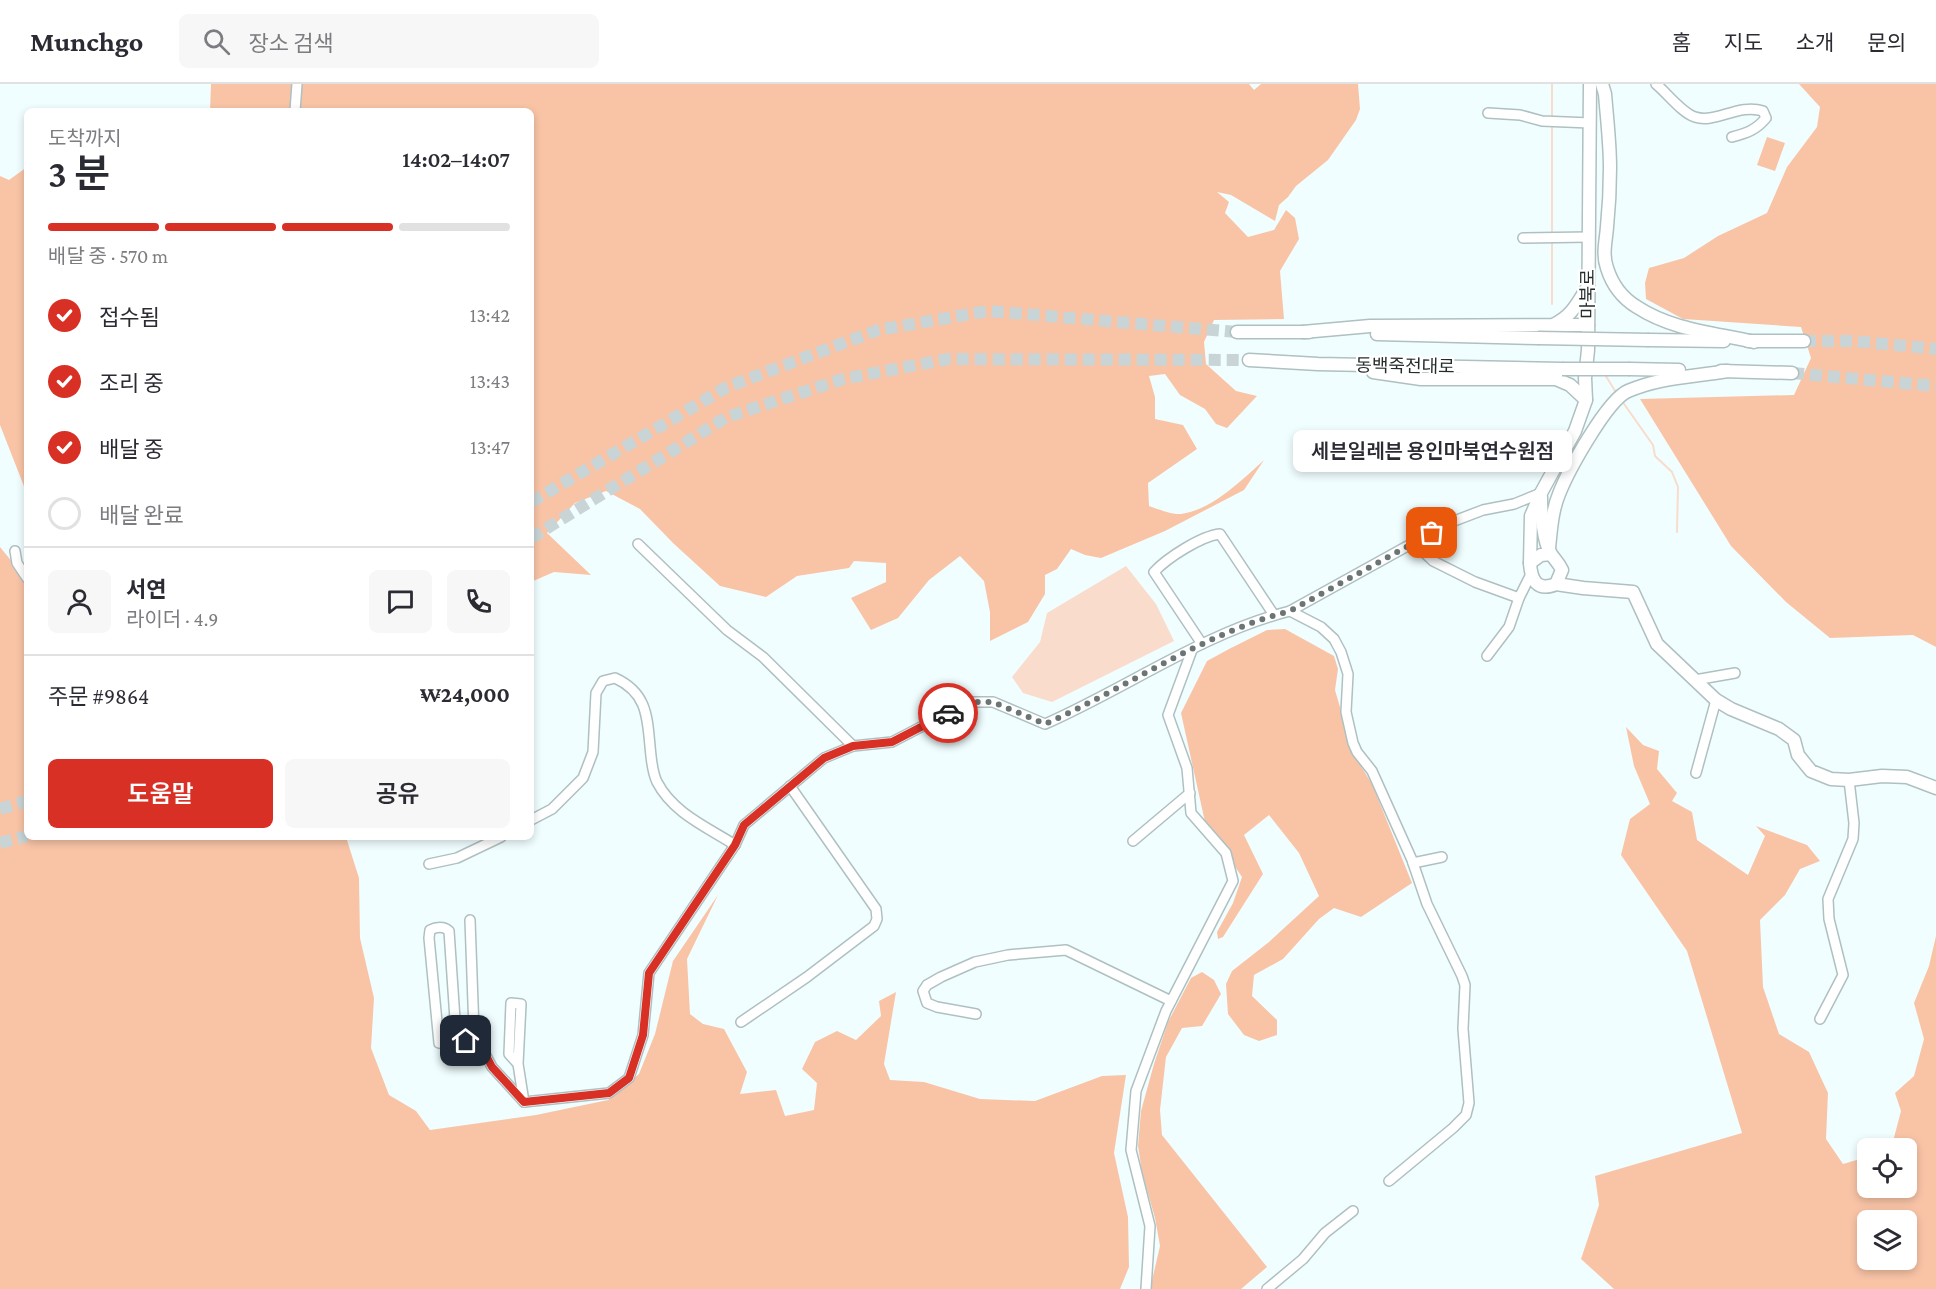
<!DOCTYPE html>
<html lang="ko">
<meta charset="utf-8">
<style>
:root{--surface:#fff;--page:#f7f7f7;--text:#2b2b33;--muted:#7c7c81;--line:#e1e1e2;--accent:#d93025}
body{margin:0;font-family:"Crimson Pro","Noto Sans KR",serif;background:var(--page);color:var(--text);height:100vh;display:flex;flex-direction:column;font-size:22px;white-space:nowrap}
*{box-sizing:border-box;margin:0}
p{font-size:20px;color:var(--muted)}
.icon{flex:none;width:33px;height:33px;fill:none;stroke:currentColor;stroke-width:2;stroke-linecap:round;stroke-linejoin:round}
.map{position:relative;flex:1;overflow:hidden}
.sheet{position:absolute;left:24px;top:24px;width:510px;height:732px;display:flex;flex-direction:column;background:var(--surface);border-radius:9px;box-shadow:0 3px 9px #0003}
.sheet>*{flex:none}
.buttons{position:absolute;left:1857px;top:1054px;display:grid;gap:12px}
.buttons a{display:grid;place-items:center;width:60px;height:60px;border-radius:9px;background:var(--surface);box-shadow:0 3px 9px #0003;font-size:30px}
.pin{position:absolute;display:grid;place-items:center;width:51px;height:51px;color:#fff;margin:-26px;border-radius:12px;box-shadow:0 3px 9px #0006}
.courier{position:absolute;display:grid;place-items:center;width:60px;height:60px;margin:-30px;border:4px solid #d93025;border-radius:50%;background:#fff;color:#222;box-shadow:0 2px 8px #0007}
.bubble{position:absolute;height:42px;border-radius:9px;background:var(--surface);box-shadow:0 3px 9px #0003;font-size:20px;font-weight:600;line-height:42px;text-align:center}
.overview em{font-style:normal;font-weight:600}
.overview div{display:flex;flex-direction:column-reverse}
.overview{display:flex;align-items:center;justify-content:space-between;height:102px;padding:0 24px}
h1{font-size:39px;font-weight:600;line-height:45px}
.bar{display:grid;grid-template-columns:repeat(4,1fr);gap:9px 6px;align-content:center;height:72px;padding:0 24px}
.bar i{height:8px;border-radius:4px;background:var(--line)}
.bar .active{background:var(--accent)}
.bar p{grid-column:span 4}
.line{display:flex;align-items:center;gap:15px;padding:0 24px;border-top:2px solid var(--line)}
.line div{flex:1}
.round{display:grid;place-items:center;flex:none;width:63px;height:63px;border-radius:9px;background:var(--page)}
ol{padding:0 24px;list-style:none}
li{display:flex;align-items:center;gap:18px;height:66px}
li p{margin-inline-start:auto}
li .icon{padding:6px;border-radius:50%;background:var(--accent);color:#fff;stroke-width:4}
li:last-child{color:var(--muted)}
li i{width:33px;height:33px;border:3px solid var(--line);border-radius:50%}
.action{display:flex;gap:12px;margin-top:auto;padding:12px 24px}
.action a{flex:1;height:69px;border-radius:9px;background:var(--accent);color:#fff;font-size:24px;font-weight:600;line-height:69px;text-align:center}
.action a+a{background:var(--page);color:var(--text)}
header{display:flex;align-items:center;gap:36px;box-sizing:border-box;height:84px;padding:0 30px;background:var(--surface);border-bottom:2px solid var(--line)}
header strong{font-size:28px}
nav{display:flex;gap:33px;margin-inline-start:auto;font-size:21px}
.search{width:420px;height:54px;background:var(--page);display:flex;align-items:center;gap:15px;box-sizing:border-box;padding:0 21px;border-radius:9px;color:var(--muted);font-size:22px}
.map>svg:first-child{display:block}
.green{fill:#f9c4a6;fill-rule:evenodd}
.water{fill:#f9dccb}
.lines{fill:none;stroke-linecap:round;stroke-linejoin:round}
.stream{stroke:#f9dccb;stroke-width:2}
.secondary-tunnel{stroke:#c8d4d5;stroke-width:12;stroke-dasharray:12 6;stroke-linecap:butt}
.street-casing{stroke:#afc0c1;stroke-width:12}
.secondary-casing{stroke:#afc0c1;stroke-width:15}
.street{stroke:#fff;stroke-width:9}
.secondary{stroke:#fff;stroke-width:12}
.secondary-bridge-casing{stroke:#afc0c1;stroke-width:15;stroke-linecap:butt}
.secondary-bridge{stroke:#fff;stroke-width:12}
.done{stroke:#6c7575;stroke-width:6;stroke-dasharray:0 10.8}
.route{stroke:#d93025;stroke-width:8}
.labels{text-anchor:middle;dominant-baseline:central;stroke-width:4.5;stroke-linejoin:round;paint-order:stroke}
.street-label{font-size:18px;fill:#242b2b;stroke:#fff}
</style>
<header>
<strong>Munchgo</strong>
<div class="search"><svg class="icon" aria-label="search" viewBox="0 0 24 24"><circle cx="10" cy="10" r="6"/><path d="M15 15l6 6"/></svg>장소 검색</div>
<nav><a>홈</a><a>지도</a><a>소개</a><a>문의</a></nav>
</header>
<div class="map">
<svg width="1936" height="1205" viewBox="0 0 1936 1205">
<rect width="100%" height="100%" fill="#f1feff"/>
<g class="green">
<path d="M211,0H1249L1254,6L1261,0H1358L1360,25L1356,36L1328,76L1296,102L1288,113L1279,121L1275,137L1231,111L1217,108L1229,118L1225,129L1248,153L1274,146L1286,126L1295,134L1299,155L1280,187L1284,235L1214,236L1204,258L1206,280L1236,307L1257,312L1227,344L1216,340L1205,325L1180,311L1165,290L1149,292L1155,313V335L1183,341L1197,365L1148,399L1149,422C1158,425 1172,431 1181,430C1212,426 1242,396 1264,376L1244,406L1165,447L1101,474L1085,471L1071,465L1057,485L1045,491V510L1028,538L990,557V528L984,497L960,472L929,496L898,534L871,546L851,514L886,498V479L854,477L849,484L797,492L766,513L720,502L673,459L640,425L606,407L575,419L547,449L591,491L554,488L531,498V27H210Z"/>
<polygon points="1799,0 1936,0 1936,563 1913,551 1830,554 1786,518 1731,462 1640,315 1794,311 1811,274 1801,243 1683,235 1646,215 1645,199 1649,184 1684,174 1718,152 1767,129 1787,83 1817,43 1820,23"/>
<polygon points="1767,53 1785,59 1775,87 1757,81"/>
<polygon points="27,83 27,410 0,341 0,92 9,96"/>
<polygon points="0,463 27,496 27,753 346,753 359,794 360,854 374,914 371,964 389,1011 416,1027 430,1046 536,1031 608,1016 639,990 655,950 673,877 718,811 687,875 690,930 703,940 724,945 747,988 740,1010 776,1006 785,1032 814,1026 817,999 802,985 815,958 837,947 856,956 881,932 879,917 896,908 884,980 890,996 924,998 980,1015 1035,1017 1102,992 1126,991 1114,1069 1128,1133 1129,1183 1120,1205 0,1205"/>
<polygon points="1285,545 1334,572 1338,585 1335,606 1354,671 1372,700 1412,799 1361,833 1334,824 1319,835 1283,875 1254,891 1252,912 1277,936 1277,951 1259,957 1244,951 1228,930 1226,900 1232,887 1269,858 1319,812 1299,769 1269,731 1244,751 1263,790 1223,853 1218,855 1217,848 1233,819 1242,793 1205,738 1181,629 1207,577 1229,565 1267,546"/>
<path d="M1626,643L1643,661L1659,667L1657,685L1677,709L1672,717L1692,728L1697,756L1748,791L1765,752L1756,742L1807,761L1820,777L1800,785L1785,811L1760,836L1763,903L1779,950L1809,968L1828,1009L1826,1055L1843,1080L1867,1073L1868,1104H1906V1065H1891L1901,1027L1895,1009L1914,992L1924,955L1914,919L1929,882L1936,852V1205H1614L1581,1175L1599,1121L1595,1092L1742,1049L1687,867L1621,771L1630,735L1650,720L1634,682ZM1868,1137H1906V1176H1868Z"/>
<polygon points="1202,888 1214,896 1221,910 1202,942 1182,944 1166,973 1160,1026 1162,1051 1267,1183 1241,1205 1150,1205 1160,1162 1155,1134 1142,1088 1138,1062 1141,1027 1154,980 1168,938 1191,894"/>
</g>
<polygon class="water" points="1126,482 1156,520 1174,557 1052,618 1023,609 1012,593 1040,558 1047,529"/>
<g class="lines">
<g class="stream">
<polyline points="1552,34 1552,0"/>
<polyline points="1552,151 1552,40"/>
<polyline points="1552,220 1552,157"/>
<polyline points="1604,289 1617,310"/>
<polyline points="1622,317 1653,361 1655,372 1672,388 1678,403 1677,448"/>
</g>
<g class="secondary-tunnel">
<polyline points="1804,257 1854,257 1936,265"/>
<polyline points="1792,289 1936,302"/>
<polyline points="531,418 727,303 878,246 988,227 1237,248"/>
<polyline points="531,454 727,333 843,295 948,275 1249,276"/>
<polyline points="0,725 27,717"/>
<polyline points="0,759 27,752"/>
</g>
<defs>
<g id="street">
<path d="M1656,0C1667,9 1682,29 1695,33C1715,40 1739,19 1763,27L1766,34C1756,46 1747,49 1732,53"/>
<polyline points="295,27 297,0"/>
<polyline points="1488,29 1520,31 1542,37 1590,39"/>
<polyline points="1523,154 1589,153"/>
<polyline points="1414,459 1433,477 1475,498 1519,514"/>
<polyline points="638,460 727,546 763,573 853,662"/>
<polyline points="15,467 17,479 27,494"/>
<polyline points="1290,527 1321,543 1334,555 1341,568 1348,590 1346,628 1353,659 1357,668 1372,687 1412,776 1427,820 1462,892 1465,901 1463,945 1469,1019 1466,1031 1453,1044 1389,1097"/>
<path d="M1202,560L1154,488C1167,474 1201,452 1220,450L1274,531"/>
<polyline points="1487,572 1509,543 1519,514 1531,490"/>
<polyline points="1695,596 1735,589"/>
<polyline points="1696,689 1716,616"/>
<path d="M531,736L552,725L583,694L593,668L596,609L603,597L615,594C650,610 647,637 651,672C652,681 653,690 657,698C673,729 707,743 735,761"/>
<polyline points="1133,757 1190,709"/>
<polyline points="1413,779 1442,773"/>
<polyline points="429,780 457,774 501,753"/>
<path d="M470,836L474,947C464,959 455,961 439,959L429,854L430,846C436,843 444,842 449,847L456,950L483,966L492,983L524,1018L518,980L521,920L511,919L509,970L518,980"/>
<polyline points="976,930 937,923 927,919 923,907 927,901 941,893 975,878 1008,871 1066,866 1171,917"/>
<polyline points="1820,935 1843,891 1829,835 1828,815 1853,755 1854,739 1849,696"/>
<polyline points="741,938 807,893 874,842 877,835 876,825 790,702"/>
<path d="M524,1018L609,1009L629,994L643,951L649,889L735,761L744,741L824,674L853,662L892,658L969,618H993L1045,640C1127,604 1203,549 1290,527L1449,439L1483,426L1514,420L1541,409"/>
<polyline points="1146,1205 1150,1142 1131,1066 1136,1007 1166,927 1233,797 1226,769 1191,729 1187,684 1168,631 1192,566"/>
<polyline points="1267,1205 1303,1175 1325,1149 1353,1127"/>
</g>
<g id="secondary">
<path d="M1602,0L1605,10C1607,35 1610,59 1610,84C1610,103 1609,123 1607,143C1606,157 1602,170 1607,184C1612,200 1622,214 1637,223C1672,246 1715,249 1754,258"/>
<polyline points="1556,241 1588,241"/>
<polyline points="1237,248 1309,248"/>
<path d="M1303,248L1370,242L1553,241C1571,233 1577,220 1587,204"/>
<polyline points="1377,250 1538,254"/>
<polyline points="1649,256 1724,257"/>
<polyline points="1748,257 1804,257"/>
<polyline points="1249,276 1318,280 1562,285"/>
<polyline points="1630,285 1679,286"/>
<polyline points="1721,287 1792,289"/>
<polyline points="1373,288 1421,295 1556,295 1570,301 1586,316"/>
<path d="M1541,413C1541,429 1543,457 1551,470C1555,476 1559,479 1562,486L1556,500C1537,508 1531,496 1530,479L1541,471L1551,470"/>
<path d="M1549,464C1551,445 1552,427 1559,410C1568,387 1607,316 1628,307C1660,293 1693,293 1727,287"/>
<polyline points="1530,479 1531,432 1541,409 1575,347 1586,316 1585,294 1588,266 1590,0"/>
<polyline points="1556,500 1583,504 1633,508 1657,560 1716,616 1731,625 1779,645 1794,656 1798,671 1811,687 1831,695 1849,696 1882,692 1907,693 1936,704"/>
</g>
</defs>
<use href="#street" class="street-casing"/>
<use href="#secondary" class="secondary-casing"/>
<use href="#street" class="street"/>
<use href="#secondary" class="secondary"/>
<defs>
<g id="secondary-bridge">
<polyline points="1538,254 1649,256"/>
<polyline points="1562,285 1630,285"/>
</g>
</defs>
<use href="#secondary-bridge" class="secondary-bridge-casing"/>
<use href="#secondary-bridge" class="secondary-bridge"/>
</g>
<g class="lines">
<path class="done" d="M948,629L969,618H993L1045,640C1126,604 1204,549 1290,527L1432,449"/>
<polyline class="route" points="466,957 483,966 492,983 524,1018 609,1009 629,994 643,951 649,889 735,761 744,741 824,674 853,662 892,658 948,629"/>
</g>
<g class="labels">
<g class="street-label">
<text transform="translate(1588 210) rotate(-90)">마북로</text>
<text transform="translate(1405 282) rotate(1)">동백죽전대로</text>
</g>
</g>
</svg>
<div class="buttons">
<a><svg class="icon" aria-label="locate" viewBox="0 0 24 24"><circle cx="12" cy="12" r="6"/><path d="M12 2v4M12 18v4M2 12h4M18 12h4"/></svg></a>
<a><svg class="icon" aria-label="layers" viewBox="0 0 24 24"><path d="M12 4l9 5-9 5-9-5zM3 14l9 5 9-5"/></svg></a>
</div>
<div class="pin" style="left:1432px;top:449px;background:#ea580c"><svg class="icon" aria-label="bag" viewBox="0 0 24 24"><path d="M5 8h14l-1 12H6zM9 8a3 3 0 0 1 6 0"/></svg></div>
<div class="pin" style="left:466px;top:957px;background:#1f2937"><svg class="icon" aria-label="home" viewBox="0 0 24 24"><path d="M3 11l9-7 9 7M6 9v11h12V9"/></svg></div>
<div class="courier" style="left:948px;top:629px"><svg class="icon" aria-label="car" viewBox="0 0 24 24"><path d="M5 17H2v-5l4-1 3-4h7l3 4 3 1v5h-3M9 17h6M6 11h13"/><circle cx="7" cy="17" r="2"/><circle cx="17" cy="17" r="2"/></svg></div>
<div class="bubble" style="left:1293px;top:346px;width:279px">세븐일레븐 용인마북연수원점</div>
<section class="sheet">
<div class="overview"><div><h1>3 분</h1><p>도착까지</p></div><em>14:02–14:07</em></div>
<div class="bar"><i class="active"></i><i class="active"></i><i class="active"></i><i></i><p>배달 중 · 570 m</p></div>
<ol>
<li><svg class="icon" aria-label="check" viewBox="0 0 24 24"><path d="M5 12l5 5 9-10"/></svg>접수됨<p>13:42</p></li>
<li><svg class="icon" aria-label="check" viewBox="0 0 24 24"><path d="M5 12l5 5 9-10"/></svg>조리 중<p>13:43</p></li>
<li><svg class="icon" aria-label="check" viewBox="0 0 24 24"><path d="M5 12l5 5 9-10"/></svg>배달 중<p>13:47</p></li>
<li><i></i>배달 완료</li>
</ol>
<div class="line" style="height:108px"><a class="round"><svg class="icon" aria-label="person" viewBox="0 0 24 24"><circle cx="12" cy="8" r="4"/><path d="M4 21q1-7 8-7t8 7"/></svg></a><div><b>서연</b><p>라이더 · 4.9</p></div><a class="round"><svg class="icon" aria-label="chat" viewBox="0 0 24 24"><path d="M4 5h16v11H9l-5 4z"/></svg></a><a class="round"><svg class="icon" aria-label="phone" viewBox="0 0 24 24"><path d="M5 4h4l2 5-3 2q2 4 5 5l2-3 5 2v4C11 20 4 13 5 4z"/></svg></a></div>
<div class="line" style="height:78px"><div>주문 #9864</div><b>₩24,000</b></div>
<div class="action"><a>도움말</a><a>공유</a></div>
</section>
</div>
